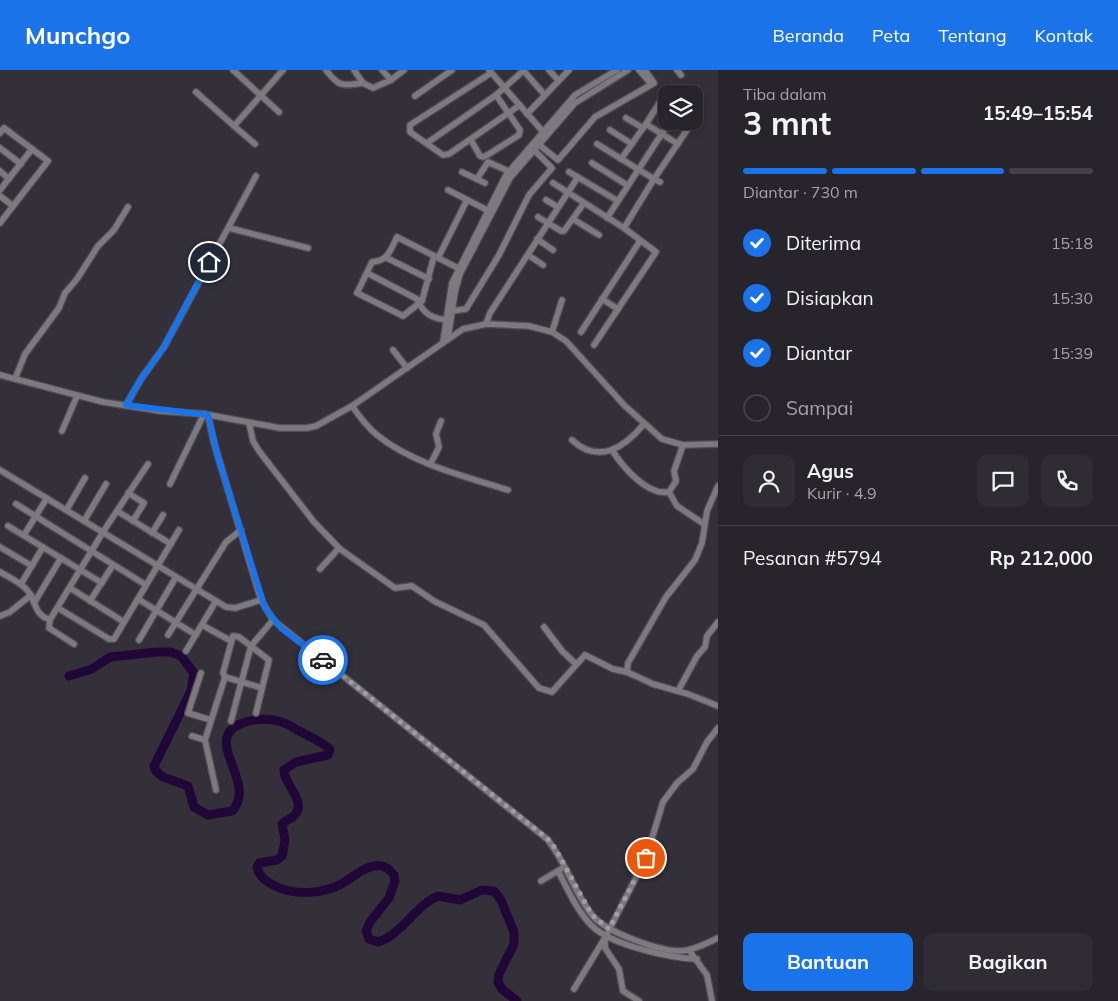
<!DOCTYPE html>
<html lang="id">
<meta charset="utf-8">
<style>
:root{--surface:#27242b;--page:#2f2c33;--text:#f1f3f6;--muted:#a4a4a9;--line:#434147;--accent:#1a73e8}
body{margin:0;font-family:Mulish,sans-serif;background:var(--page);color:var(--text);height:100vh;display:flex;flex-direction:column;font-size:19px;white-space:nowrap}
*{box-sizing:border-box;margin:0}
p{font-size:16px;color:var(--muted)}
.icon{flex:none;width:28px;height:28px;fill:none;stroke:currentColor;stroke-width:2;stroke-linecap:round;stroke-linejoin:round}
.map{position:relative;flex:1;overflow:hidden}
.drawer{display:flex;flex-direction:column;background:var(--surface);width:400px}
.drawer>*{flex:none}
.controls{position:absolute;left:658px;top:15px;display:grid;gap:10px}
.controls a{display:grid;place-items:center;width:45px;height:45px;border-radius:10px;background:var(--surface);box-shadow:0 2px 8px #0003,0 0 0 1px var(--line);font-size:25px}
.pin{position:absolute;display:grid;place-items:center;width:42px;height:42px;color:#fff;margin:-21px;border:2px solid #fff;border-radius:50%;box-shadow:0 1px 5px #0007}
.courier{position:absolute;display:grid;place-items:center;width:50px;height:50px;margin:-25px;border:4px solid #1a73e8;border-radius:50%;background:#fff;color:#222;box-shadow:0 1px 6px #0007}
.head em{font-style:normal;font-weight:700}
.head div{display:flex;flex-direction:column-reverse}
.head{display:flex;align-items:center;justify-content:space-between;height:85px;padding:0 25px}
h1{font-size:32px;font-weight:700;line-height:38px}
.bar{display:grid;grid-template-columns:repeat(4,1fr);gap:8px 5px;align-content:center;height:60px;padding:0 25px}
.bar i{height:6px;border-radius:4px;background:var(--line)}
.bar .current{background:var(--accent)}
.bar p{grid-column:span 4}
.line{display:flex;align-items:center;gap:12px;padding:0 25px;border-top:1px solid var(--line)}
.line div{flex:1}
.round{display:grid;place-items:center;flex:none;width:52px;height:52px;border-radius:10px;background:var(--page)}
ol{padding:0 25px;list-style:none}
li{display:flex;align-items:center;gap:15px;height:55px}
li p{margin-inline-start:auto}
li .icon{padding:5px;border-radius:50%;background:var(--accent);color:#fff;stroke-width:4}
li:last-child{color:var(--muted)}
li i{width:28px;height:28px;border:2px solid var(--line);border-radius:50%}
.cta{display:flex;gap:10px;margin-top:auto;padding:10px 25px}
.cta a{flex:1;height:58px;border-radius:10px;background:var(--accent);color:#fff;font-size:20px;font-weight:700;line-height:58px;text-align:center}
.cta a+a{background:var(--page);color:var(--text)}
header{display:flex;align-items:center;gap:30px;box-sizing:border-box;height:70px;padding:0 25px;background:var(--accent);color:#fff}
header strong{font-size:24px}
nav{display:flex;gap:28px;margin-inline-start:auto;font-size:18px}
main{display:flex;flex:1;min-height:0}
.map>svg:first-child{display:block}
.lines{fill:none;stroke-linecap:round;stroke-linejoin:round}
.river{stroke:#210737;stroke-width:9}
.minor-casing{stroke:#524e57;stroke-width:8}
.minor{stroke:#7c7a7f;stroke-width:5.5}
.done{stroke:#a09da4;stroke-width:5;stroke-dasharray:0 9}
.route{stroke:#1a73e8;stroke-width:6}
</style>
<header>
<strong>Munchgo</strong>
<nav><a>Beranda</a><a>Peta</a><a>Tentang</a><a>Kontak</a></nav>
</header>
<main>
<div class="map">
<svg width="718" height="931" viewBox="0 0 718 931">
<rect width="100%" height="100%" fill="#343039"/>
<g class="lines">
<path class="river" d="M69,606L92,599L110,587L157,582H171L181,586L194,603L191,621L154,696L155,700L163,707L188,716L194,737L208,745L232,741C261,711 190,662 254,650C268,648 282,650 294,658C303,664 326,673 330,680L328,685L296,692L284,700C283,713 307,731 295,745C291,749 286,750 282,754L285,770L282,786L277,790L259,793L257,797C259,807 266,812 275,816C295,826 324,824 343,813C353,807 362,798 374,796C382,794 389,798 394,805L395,811L389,828L370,852L366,861L369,869L378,872C400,866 415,836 438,826L460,830L482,820L494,821L501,830L514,862V874L499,904L498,912L502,919L517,931"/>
<defs>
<g id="minor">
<polyline points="233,0 279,42"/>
<path d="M326,0C339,17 342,16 363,13"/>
<polyline points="354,0 363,13 373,18 391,10 404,0"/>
<polyline points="382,0 391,10"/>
<polyline points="489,0 545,64"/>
<polyline points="523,0 544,24"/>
<polyline points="549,0 558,10"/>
<polyline points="639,0 651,14"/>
<polyline points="677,0 681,5"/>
<polyline points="491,3 410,55 410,62 443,85 449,84 520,35"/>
<polyline points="196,22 234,56 283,0"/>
<polyline points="415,26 452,0"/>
<polyline points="527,44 569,0"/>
<polyline points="626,48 643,58"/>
<polyline points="646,54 663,27"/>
<polyline points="234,56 255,74"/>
<polyline points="610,60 632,74"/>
<polyline points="0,63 4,58 32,79 0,120"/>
<polyline points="471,70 480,86 484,87 519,65 520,60 496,25"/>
<polyline points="427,73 496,25 523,1"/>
<polyline points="537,73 558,90 595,47 654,13 645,0"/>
<polyline points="597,74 654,109 693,51"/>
<polyline points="0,78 21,94"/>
<polyline points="621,89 646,54 678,74"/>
<polyline points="592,93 627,115"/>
<polyline points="0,101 9,109"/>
<polyline points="462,102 485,113"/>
<polyline points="569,102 618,131"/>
<polyline points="477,109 488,92 508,101"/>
<polyline points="553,113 624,158 654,109 660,112"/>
<polyline points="448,120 487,140"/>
<polyline points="0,126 13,136 48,91 32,79"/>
<polyline points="546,130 558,137"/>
<polyline points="538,147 561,161 564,161 584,133"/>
<polyline points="607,148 670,51"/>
<polyline points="573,149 599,165"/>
<polyline points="0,153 13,136"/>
<polyline points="229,158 308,178"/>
<polyline points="537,169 553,180"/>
<polyline points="528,185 543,195"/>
<path d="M434,186L422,231L403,246L357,223L372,192C388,191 390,181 397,167L458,198"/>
<polyline points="387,188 429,209"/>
<polyline points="438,188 467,130"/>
<path d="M367,203L417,229C423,244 433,249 448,250"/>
<polyline points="602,229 618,239"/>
<polyline points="452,241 466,239 499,185 529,125 552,98 534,80"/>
<polyline points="486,254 490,243 578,107"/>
<polyline points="552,262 562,230"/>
<polyline points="581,262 640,171"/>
<polyline points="448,268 455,222 460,204 510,108 575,33 628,0"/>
<polyline points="443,272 452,213 506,105 575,25 617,0"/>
<polyline points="594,275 656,182 624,158"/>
<polyline points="393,280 407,298"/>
<polyline points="0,305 103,332 161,341 204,344 280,358 307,358 316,356 352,336 463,259 486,254 529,256 552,262 566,271 625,336 662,369 683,375 718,374"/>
<polyline points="15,309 25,284 59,238 65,223 77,209 98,176 114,160 128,137"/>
<polyline points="126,335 141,309 164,277 256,106"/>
<path d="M352,336C359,346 367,357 377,365C413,394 464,406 508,420"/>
<path d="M208,345L214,373L261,530L273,550L547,769C566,792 574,822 592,845C605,862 661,882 682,881C695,880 707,873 718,868"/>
<polyline points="249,353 253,371 259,381 314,452 340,479 395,518 412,516 434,531 484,555 539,618 552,622 585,585 613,599 627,602"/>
<polyline points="62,361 77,326"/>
<path d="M572,370C599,395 625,377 644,354"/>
<polyline points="683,375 674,401 676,411 669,422 677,436 704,454"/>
<path d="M612,380C622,396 647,426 669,422"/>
<polyline points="431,393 439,377 436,364 441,351"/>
<polyline points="0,400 226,537 235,538 261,530"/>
<polyline points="170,414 204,344"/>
<polyline points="718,416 707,441 702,473 695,490 666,527 628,593 627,602 653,614 688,624 718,636"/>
<polyline points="128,423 144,433 133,451"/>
<polyline points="16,434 146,515"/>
<polyline points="67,439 85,408"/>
<polyline points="117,441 171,474"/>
<polyline points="84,451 106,414"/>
<polyline points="8,456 102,513"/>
<polyline points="152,463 163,445"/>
<polyline points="24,465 47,428"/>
<polyline points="0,477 32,496"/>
<polyline points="320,499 339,478"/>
<path d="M0,502C9,507 20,512 27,520C36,530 34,544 48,549L51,548L103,462L148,394"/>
<polyline points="21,514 43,477"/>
<polyline points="70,518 124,552"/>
<polyline points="138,529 196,565"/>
<polyline points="90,531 113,495"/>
<polyline points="34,533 61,488"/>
<polyline points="58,538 109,569 114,569 179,460"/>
<polyline points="0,546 10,542 31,525"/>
<polyline points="50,549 49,558 74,574"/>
<polyline points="202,555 231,571"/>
<polyline points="544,557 562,581 576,594"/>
<polyline points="168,565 226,472 241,460"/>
<polyline points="139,570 176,507"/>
<polyline points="186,581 216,531"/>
<polyline points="201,603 188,643 211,650"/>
<polyline points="225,607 262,618"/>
<polyline points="678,621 697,586 705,577 707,566 718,552"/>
<polyline points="231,651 251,576 273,550"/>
<polyline points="192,666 205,670"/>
<polyline points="216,720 205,670 225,607 223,603 233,566 239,567 269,590 256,643"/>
<path d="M558,801C568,820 577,841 592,856C611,875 670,888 697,889"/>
<polyline points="541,811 561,799"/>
<polyline points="605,869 605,878 619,899 623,921 639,931"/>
<polyline points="689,880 707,905 712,931"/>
<polyline points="574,919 606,866 646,788 663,732 677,713 693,699 707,672 718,658"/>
</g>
</defs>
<use href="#minor" class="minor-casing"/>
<use href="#minor" class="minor"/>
</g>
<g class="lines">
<polyline class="done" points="323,590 548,769 555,778 592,845 609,859 646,788"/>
<polyline class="route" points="209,192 164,277 141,309 126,335 208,345 218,387 265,538 281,558 323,590"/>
</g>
</svg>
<div class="controls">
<a><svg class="icon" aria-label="layers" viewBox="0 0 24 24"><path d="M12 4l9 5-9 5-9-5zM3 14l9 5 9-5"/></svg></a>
</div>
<div class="pin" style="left:646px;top:788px;background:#ea580c"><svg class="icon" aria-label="bag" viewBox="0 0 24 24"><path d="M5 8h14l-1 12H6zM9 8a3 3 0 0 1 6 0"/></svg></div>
<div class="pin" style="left:209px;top:192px;background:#1f2937"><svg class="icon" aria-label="home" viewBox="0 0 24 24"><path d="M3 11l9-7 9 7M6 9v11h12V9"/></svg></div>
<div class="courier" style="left:323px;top:590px"><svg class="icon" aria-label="car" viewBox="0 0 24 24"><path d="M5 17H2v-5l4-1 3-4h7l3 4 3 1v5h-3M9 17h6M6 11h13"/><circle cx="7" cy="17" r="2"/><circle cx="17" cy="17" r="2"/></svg></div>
</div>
<section class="drawer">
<div class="head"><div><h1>3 mnt</h1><p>Tiba dalam</p></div><em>15:49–15:54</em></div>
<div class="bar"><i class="current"></i><i class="current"></i><i class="current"></i><i></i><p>Diantar · 730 m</p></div>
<ol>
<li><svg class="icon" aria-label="check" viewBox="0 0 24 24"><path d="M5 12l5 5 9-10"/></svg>Diterima<p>15:18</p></li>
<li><svg class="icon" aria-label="check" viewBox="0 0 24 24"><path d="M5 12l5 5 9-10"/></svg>Disiapkan<p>15:30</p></li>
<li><svg class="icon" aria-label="check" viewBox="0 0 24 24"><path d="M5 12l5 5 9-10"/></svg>Diantar<p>15:39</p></li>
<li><i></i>Sampai</li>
</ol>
<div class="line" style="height:90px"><a class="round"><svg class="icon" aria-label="person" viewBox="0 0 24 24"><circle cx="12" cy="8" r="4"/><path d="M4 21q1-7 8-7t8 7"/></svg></a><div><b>Agus</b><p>Kurir · 4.9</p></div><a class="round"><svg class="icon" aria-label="chat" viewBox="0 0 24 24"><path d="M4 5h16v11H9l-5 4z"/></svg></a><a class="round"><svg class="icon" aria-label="phone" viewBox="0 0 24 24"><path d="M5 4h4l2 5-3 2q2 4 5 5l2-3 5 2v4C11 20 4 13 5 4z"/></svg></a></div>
<div class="line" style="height:65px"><div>Pesanan #5794</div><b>Rp 212,000</b></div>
<div class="cta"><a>Bantuan</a><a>Bagikan</a></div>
</section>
</main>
